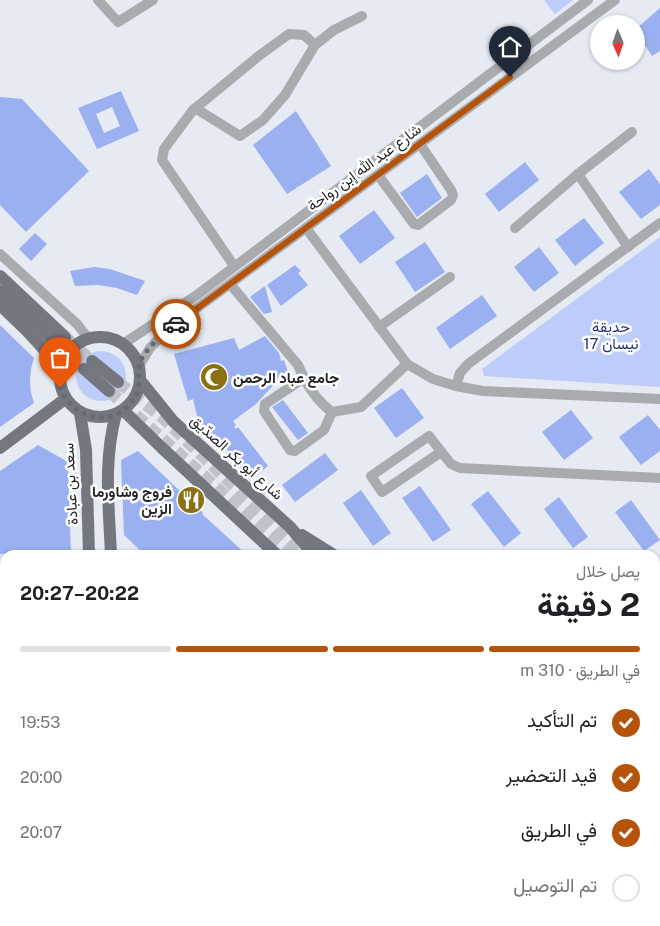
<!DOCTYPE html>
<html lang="ar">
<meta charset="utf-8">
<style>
:root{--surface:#fff;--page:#f2f2f2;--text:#202124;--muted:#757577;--line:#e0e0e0;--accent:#b45309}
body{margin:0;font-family:"Public Sans",Vazirmatn,sans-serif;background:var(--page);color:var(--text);direction:rtl;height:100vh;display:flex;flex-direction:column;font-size:19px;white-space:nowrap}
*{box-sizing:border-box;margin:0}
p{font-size:16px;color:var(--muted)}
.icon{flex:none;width:28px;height:28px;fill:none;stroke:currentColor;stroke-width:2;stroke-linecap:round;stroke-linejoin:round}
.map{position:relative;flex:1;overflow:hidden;direction:ltr}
.drawer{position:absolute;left:0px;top:550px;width:660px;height:376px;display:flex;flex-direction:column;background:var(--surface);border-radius:15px 15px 0 0;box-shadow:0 1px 4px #0004;direction:rtl}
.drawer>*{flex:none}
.needle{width:32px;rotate:178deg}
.tools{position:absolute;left:590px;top:15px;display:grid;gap:10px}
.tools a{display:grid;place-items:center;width:55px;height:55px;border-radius:50%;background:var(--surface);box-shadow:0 1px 4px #0004;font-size:25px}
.pin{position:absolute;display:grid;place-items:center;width:42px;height:42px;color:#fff;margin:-51px -21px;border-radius:50% 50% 50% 0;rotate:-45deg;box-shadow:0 0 5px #0007}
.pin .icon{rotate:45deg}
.courier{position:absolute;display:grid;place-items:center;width:50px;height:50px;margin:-25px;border:4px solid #b45309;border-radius:50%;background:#fff;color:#222;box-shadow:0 1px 6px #0007}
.head em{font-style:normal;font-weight:700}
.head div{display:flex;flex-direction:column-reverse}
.head{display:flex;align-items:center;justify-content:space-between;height:85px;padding:0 20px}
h1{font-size:32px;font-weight:700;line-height:38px}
.bar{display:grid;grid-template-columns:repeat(4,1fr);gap:8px 5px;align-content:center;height:60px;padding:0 20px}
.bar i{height:6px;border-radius:4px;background:var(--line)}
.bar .active{background:var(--accent)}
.bar p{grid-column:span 4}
ol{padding:0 20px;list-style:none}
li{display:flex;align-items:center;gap:15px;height:55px}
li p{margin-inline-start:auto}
li .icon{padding:5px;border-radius:50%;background:var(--accent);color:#fff;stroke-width:4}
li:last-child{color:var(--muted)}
li i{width:28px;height:28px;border:2px solid var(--line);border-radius:50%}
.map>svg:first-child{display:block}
.built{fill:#d7dded}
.green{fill:#bdccfa}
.building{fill:#9ab0f1;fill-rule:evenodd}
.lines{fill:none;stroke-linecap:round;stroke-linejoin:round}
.major-tunnel{stroke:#bfc3ca;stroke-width:12;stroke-dasharray:12 6;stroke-linecap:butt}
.minor{stroke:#aaabaf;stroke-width:10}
.major{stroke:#74777e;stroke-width:12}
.done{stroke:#676a6f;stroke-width:5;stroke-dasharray:0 9}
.route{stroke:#b45309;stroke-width:6}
.labels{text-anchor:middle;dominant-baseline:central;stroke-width:5;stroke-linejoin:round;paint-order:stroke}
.street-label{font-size:15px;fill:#232528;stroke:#fff}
.park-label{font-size:15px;fill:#24327d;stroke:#fff}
.poi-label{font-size:15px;font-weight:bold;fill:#232528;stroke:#fff;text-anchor:start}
</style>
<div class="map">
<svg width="660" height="926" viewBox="0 0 660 926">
<rect width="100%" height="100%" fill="#e6eaf3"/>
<g class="built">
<polygon points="0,620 5,627 5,665 0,669"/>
<polygon points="5,669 5,745 0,748 0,673"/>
</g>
<g class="green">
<polygon points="544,0 573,0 555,14"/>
<polygon points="660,237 660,387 484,376 482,369"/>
<circle cx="101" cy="376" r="25"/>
<polygon points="655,649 660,649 660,732 655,728"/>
<polygon points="5,780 5,921 362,921 358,926 0,926 0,783"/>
</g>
<g class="building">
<polygon points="660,8 660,51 652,56 636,32 636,29"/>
<path d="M121,91L139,131L97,149L78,108ZM112,107L120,126L104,133L96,114Z"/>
<polygon points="0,97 22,99 89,171 26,232 0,205"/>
<polygon points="296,111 331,166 287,194 253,145"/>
<polygon points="525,162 539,180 499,212 485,194"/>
<polygon points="649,169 660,184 660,205 641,219 619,192"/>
<polygon points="427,174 442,198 417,217 400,193"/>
<polygon points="374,210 395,238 360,264 339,236"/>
<polygon points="584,218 604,243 575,266 555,240"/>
<polygon points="35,233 47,244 31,261 19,249"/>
<polygon points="425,242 445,272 415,292 395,262"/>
<polygon points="539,247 559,273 534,292 514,267"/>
<polygon points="295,265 301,271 298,273 308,285 281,306 267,285"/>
<polygon points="94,267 110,269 145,281 137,295 117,288 98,285 75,286 70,271"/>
<polygon points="265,286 272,312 264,314 250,297"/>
<polygon points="482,295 497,316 450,349 436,328"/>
<polygon points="0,325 34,358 31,369 30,381 31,393 34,403 0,427"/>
<polygon points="265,336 279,353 281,361 284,360 288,372 280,375 280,378 256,404 233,421 236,425 234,427 236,429 238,427 268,466 250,480 215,434 206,440 202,436 193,399 188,401 174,354 234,338 239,350"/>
<polygon points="402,388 424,418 396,438 374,408"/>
<polygon points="283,400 308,433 298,440 272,407"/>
<polygon points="571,410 593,438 564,460 542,432"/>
<polygon points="648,415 660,430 660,451 641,465 619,437"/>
<polygon points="38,445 68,462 71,555 38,555 38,553 0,554 0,471"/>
<polygon points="138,451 203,513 202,514 247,555 145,555 124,535 121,460"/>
<polygon points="325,453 338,470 295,502 282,485"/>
<polygon points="420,486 451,530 433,542 402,498"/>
<polygon points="361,490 391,533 373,546 343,503"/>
<polygon points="488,491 521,533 504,547 471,504"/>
<polygon points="559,497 588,537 573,548 544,509"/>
<polygon points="631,500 660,540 644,551 615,512"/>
</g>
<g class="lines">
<g class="major-tunnel">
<polyline points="65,337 92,361"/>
<polyline points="58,345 84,369"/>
<polyline points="118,382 163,418 305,555"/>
<polyline points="109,391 292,555"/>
</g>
<g class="minor">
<polyline points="98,0 118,22 153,0"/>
<polyline points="195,108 240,136 263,120 285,95 315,45"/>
<polyline points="578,174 628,247"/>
<polyline points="378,175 414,224 418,225 451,200 453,195 451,190 420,144"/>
<polyline points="306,228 407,364 433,379 456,386 483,391 660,399"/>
<polyline points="515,228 578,174 632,132"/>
<polyline points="0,254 77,324 88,338"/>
<polyline points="234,266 162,160 164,149 193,110 260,55 289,34 304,35 315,45 334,30 362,16"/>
<path d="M230,284L298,365C305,382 317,401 332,412L361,407L407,364"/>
<polyline points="379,327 450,277"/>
<polyline points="123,344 197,295 588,0"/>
<polyline points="139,366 150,348 166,331 615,0"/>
<polyline points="304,378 265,404 264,411 290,450 295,451 324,430 332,412"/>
<polyline points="456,386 460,373 468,364 660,223"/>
<polyline points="441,452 382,492 371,476 429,436 451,464 460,468 660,478"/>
<polyline points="163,921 164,926"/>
<polyline points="503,921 508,926"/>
<polyline points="541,921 546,926"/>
<polyline points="457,926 461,921"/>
</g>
<g class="major">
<polyline points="0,276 65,337"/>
<polyline points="0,291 58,345"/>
<polyline points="0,305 27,331 50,356 59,375"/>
<circle cx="100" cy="377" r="40"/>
<polyline points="92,361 118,382"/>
<polyline points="84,369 109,391"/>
<polyline points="140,380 173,421 290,527 314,555"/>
<polyline points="123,410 161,447 277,555"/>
<polyline points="80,413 86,450 89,555"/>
<polyline points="0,448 65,399"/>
<polyline points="302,535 334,555"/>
<path d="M111,555C109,506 103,462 116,414"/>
<polyline points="655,611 660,611"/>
<polyline points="655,634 660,635"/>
<polyline points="0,765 5,762"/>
<polyline points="655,886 660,891"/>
<polyline points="655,909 660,914"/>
<polyline points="376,921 381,926"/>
</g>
</g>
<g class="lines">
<path class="done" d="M60,388C71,417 109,429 131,403C142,390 138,382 139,367C140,353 165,332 176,324"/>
<polyline class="route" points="176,324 510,77"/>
</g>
<defs>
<symbol id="mosque-disc" viewBox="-11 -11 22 22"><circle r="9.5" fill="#8c7014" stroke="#fff"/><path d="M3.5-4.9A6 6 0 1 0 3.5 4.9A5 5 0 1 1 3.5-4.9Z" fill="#fff"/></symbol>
<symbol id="restaurant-disc" viewBox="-11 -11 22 22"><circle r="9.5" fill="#8c7014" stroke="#fff"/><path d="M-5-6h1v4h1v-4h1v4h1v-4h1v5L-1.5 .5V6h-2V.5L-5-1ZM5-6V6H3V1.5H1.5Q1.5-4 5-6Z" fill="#fff"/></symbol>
</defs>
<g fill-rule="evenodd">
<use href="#mosque-disc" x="198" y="361" width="32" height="32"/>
<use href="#restaurant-disc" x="175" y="484" width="32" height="32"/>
</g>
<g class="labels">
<g class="street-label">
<text transform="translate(364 167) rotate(-36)">شارع عبد الله إبن رواحة</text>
<text transform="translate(237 457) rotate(42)">شارع أبو بكر الصدّيق</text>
<text transform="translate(70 484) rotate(-93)">سعد بن عبادة</text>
</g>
<g class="park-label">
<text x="611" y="326">حديقة<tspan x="611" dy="17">17 نيسان</tspan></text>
</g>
<g class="poi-label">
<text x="233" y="377">جامع عباد الرحمن</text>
<text x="172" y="491" text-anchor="end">فروج وشاورما<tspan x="172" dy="17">الزين</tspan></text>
</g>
</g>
</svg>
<div class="tools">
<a><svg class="needle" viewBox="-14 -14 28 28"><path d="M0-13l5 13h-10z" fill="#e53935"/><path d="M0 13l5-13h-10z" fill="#757577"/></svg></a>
</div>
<div class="pin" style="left:60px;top:388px;background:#ea580c"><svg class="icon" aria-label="bag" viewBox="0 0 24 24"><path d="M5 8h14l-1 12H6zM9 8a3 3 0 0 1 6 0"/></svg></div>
<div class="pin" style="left:510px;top:77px;background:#1f2937"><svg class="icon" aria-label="home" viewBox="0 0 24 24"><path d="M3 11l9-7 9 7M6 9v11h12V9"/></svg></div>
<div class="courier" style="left:176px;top:324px"><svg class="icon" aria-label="car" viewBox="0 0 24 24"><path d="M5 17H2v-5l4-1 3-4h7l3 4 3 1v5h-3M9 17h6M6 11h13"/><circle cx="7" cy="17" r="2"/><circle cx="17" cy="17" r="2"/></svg></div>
<section class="drawer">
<div class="head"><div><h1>2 دقيقة</h1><p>يصل خلال</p></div><em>20:22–20:27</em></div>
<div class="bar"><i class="active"></i><i class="active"></i><i class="active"></i><i></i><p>في الطريق · 310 m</p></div>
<ol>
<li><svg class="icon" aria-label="check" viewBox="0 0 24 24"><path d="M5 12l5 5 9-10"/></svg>تم التأكيد<p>19:53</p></li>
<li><svg class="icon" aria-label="check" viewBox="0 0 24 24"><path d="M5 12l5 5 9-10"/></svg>قيد التحضير<p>20:00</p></li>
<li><svg class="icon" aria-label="check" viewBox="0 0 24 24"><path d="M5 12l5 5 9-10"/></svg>في الطريق<p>20:07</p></li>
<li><i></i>تم التوصيل</li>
</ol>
</section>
</div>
